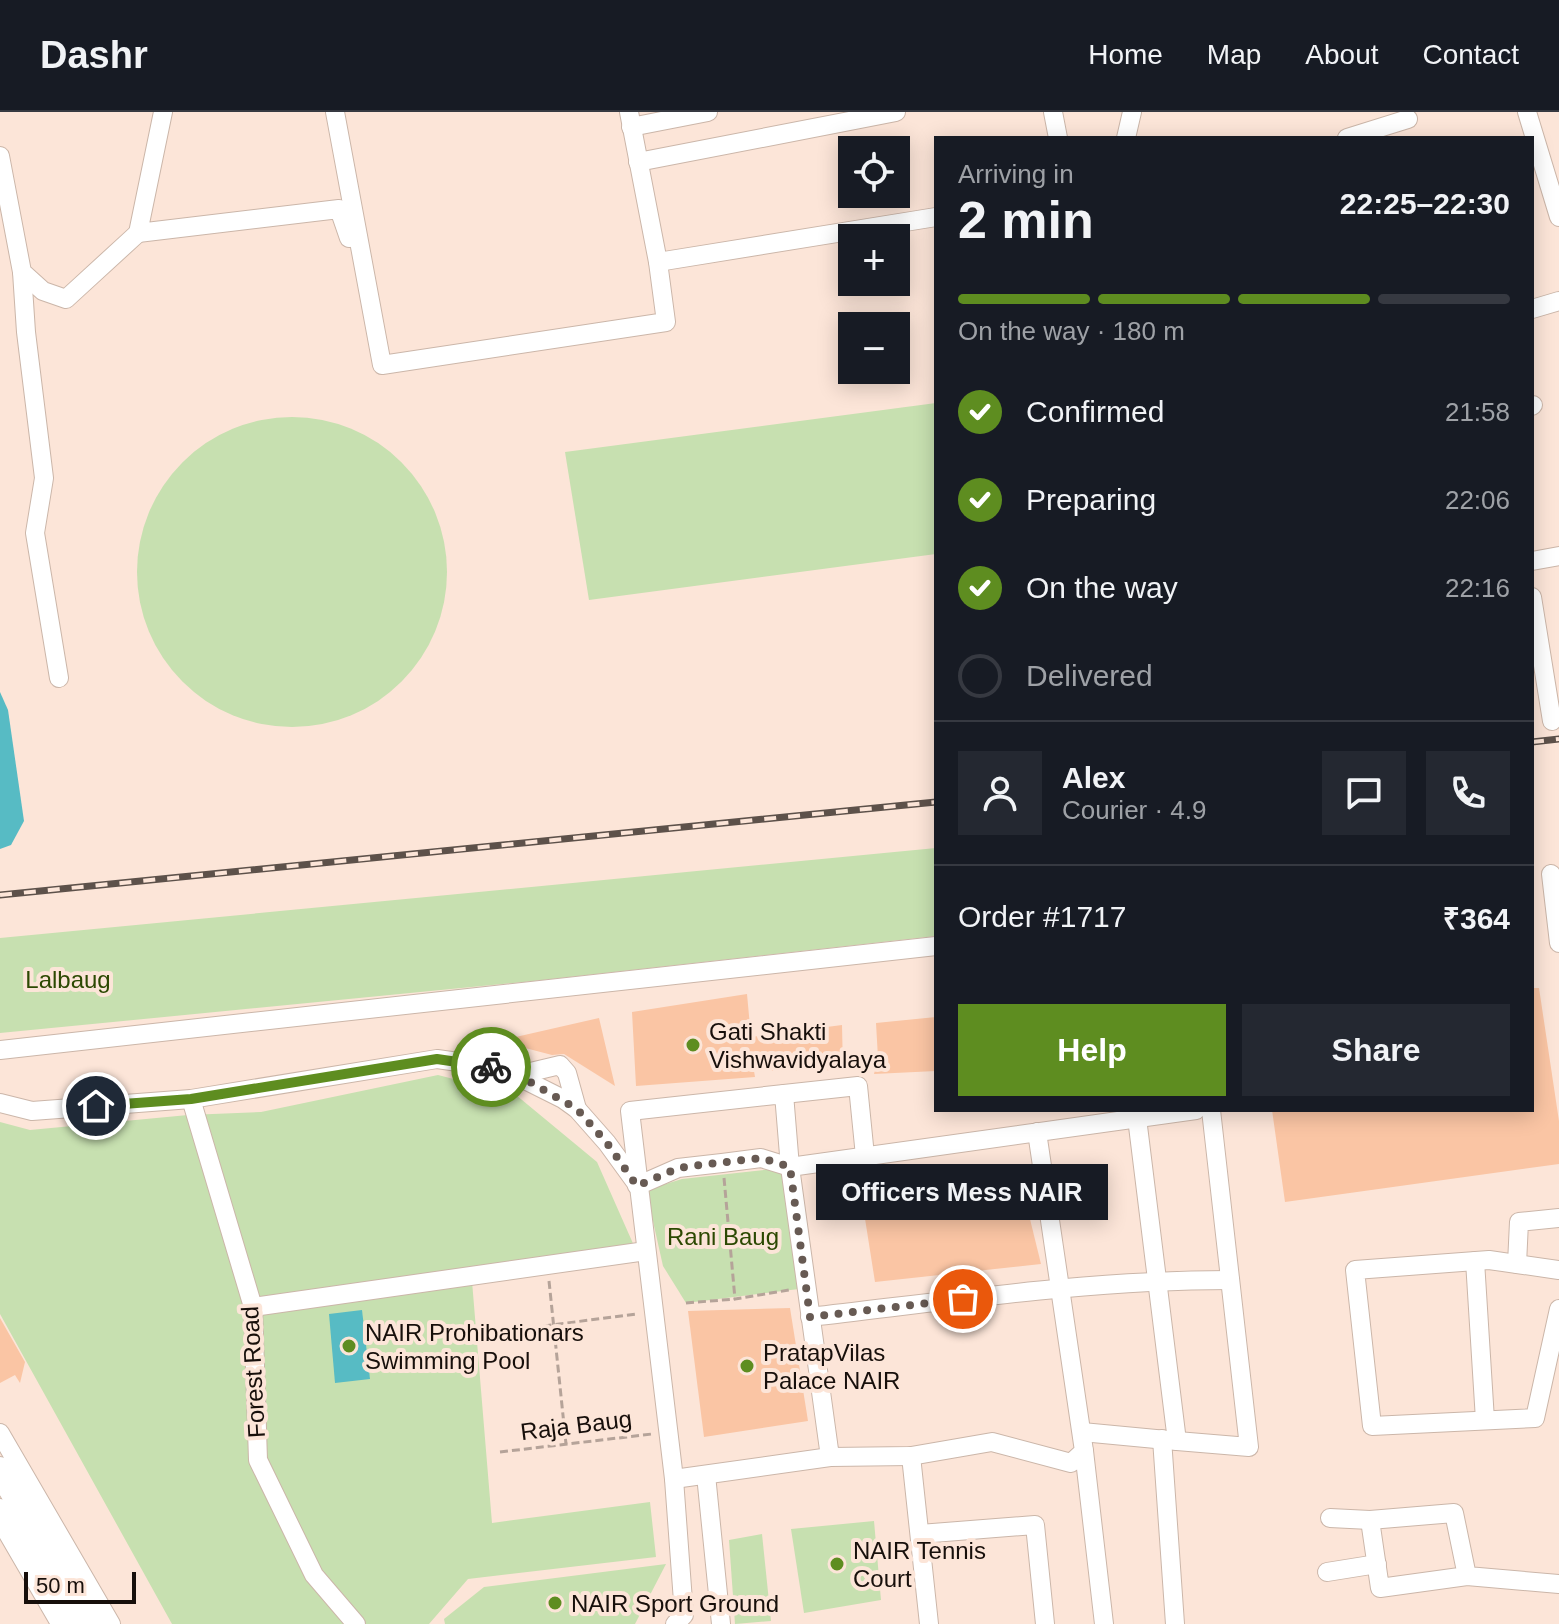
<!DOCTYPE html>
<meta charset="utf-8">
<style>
:root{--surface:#171b24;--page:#242831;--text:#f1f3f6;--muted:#9ea1a6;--line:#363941;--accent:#5e8d20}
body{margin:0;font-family:Helvetica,sans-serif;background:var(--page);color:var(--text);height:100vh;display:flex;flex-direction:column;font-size:30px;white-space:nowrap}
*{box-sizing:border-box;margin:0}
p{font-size:26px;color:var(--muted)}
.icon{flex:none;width:44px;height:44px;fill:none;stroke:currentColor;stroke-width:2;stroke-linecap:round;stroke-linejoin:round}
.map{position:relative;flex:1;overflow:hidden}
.drawer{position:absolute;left:934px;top:24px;width:600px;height:976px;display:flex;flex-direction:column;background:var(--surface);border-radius:0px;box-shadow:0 4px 20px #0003}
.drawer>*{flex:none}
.controls{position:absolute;left:838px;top:24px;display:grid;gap:16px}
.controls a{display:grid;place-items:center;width:72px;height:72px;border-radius:0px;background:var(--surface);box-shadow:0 4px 20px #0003;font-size:40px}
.scale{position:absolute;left:24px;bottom:20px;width:112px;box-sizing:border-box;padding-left:8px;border:4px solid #170f0b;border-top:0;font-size:22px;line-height:28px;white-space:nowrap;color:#170f0b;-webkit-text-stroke:6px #fce5d8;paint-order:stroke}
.pin{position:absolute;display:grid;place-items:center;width:68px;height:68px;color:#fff;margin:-34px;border:4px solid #fff;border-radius:50%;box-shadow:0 2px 8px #0007}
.courier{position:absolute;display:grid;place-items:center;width:80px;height:80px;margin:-40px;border:6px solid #5e8d20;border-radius:50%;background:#fff;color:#222;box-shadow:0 2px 10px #0007}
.bubble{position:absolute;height:56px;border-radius:0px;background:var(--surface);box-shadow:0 4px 20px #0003;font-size:26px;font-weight:800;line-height:56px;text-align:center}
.summary em{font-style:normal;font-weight:800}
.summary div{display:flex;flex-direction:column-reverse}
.summary{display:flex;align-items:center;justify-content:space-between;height:136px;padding:0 24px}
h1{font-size:52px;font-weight:800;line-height:60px}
.bar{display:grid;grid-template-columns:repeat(4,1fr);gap:12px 8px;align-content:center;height:96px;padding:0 24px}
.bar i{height:10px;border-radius:6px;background:var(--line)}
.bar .on{background:var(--accent)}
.bar p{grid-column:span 4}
.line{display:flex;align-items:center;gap:20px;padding:0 24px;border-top:2px solid var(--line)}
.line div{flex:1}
.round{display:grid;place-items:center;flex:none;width:84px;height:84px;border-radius:0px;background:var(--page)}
ol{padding:0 24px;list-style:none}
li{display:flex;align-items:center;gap:24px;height:88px}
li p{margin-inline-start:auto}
li .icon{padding:8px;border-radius:50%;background:var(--accent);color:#fff;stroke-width:4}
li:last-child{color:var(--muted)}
li i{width:44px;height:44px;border:4px solid var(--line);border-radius:50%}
.action{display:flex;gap:16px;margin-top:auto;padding:16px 24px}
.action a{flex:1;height:92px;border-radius:0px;background:var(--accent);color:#fff;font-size:32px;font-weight:800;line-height:92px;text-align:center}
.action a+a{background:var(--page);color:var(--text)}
header{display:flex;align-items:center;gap:48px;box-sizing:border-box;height:112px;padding:0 40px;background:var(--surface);border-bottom:2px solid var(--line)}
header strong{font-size:38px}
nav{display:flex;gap:44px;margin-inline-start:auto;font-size:28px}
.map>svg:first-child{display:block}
.green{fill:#c7e0b0}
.water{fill:#57bbc4}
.building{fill:#fac5a4}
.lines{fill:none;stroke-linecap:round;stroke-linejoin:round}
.minor-casing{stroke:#cbb6a9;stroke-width:20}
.highway-casing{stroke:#cbb6a9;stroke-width:28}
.path{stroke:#b5a399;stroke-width:3;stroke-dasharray:8 4;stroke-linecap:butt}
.minor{stroke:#fff;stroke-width:18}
.highway{stroke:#fff;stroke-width:26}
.rail-casing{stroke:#5d514a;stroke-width:7}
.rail{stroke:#fce5d8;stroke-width:4;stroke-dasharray:12;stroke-linecap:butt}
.done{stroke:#675a53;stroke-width:8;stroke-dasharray:0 14.4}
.route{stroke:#5e8d20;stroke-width:10}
.poi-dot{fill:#5e8d20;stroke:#fce5d8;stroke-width:3}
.labels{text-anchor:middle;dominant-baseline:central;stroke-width:8;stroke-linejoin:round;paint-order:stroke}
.park-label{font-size:24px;fill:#2c4902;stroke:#fce5d8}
.poi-label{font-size:24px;fill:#170f0b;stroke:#fce5d8;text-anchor:start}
.street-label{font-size:24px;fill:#170f0b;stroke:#fce5d8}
</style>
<header>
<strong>Dashr</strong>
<nav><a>Home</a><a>Map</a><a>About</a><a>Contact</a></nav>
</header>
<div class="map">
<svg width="1559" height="1512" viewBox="0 0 1559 1512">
<rect width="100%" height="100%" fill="#fce5d8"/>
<g class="green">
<polygon points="936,291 936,442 589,488 565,340"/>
<circle cx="292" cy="460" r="155"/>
<polygon points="936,736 936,824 534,869 0,921 0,826"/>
<polygon points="438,963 516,983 597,1050 635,1136 471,1157 492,1411 650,1390 656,1445 468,1467 429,1512 172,1512 0,1202 0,1010 30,1018 188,1003 261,1000"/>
<polygon points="790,1055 799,1177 686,1191 663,1154 646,1078 682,1067"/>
<polygon points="874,1409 881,1488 804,1501 791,1417"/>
<polygon points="762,1422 771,1509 735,1512 729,1428"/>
<polygon points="666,1452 635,1512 445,1512 444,1507 484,1475"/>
</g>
<g class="water">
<polygon points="0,580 8,598 24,709 11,733 0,737"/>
<polygon points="362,1198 370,1267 335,1271 329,1202"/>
</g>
<g class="building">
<polygon points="1532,876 1539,876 1559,1009 1559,1052 1285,1090 1272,998 1532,998"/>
<polygon points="747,882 751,925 842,913 843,958 754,959 755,965 636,974 632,900"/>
<polygon points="936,905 936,959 874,962 878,946 876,911"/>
<polygon points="599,906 615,974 564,942 552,943 498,929"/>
<polygon points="1017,1054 1041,1152 875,1170 860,1075"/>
<polygon points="790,1196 808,1309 704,1325 688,1199"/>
<polygon points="0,1206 25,1250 20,1271 15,1263 0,1271"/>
</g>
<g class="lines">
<defs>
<g id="minor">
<polyline points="163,0 138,121 339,97 349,126"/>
<polyline points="335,0 382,253 666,210 658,150 629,0"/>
<polyline points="1053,0 1058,26"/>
<polyline points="1527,0 1559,105"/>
<polyline points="631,15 708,0"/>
<polyline points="1126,26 1132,0"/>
<polyline points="1347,26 1408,7"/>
<polyline points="0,44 22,160 43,179 66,187 138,121"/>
<polyline points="638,50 896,0"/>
<polyline points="658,150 936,105"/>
<polyline points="22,160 26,220 44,366 35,421 59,566"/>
<polyline points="1532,197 1559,189"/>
<polyline points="1532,294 1533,293"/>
<polyline points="1532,449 1559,444"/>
<polyline points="1532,485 1552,609"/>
<polyline points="1551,762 1559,831"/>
<polyline points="0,938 936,834"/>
<polyline points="518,963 560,953 567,961 577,997"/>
<polyline points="784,982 858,974 865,1044"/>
<polyline points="191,987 253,1195 258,1348 314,1463 356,1512"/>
<polyline points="0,991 32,999 191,987 437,947 501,956 563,987 577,997 607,1031 636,1071"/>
<polyline points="1037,1020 1084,1339 1071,1351 992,1330 911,1344 830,1345 790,1055 1196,998"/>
<polyline points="637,1074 678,1056 722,1051 761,1046 790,1055 784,982 630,999 674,1367 684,1503 675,1512"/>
<polyline points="1475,1149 1485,1308"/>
<polyline points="1517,1152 1519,1110 1559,1106"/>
<polyline points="1559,1158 1489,1148 1355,1158 1372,1314 1535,1306 1559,1197"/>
<polyline points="253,1195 646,1139"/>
<path d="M810,1205C950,1189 1089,1168 1230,1168"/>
<polyline points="1082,1320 1177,1329 1137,1006"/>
<polyline points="0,1321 111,1512"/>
<polyline points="1162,1327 1175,1512"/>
<polyline points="1177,1329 1249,1335 1211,998"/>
<polyline points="1084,1339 1104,1512"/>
<polyline points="911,1344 929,1512"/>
<polyline points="706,1363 721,1512"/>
<polyline points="674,1367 830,1345"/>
<polyline points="1330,1406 1370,1408"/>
<polyline points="920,1422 1035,1413 1045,1512"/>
<polyline points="1327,1460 1377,1452"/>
<polyline points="1467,1464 1454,1401 1370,1408 1380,1476 1467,1464 1559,1472"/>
</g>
<g id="highway">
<polyline points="0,1358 93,1512"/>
<polyline points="0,1400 65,1512"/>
</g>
</defs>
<use href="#minor" class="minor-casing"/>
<use href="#highway" class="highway-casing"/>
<g class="path">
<polyline points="724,1066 735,1187 789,1178"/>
<polyline points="549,1169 566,1332"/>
<polyline points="686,1191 735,1187"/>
<polyline points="496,1220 637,1202"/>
<polyline points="500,1340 652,1322"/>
</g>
<use href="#minor" class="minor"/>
<use href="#highway" class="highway"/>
<defs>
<g id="rail">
<polyline points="1532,630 1559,627"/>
<polyline points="0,783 936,690"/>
</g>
</defs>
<use href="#rail" class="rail-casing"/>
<use href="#rail" class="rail"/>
</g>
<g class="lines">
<polyline class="done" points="491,955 518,963 577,997 607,1031 637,1074 678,1056 700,1053 761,1046 790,1055 810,1205 963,1187"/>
<polyline class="route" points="96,994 191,987 437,947 491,955"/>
</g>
<g class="poi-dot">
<circle cx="693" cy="933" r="8"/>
<circle cx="349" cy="1234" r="8"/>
<circle cx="747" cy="1254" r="8"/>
<circle cx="837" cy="1452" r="8"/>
<circle cx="555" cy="1491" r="8"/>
</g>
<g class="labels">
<g class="park-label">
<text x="68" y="867">Lalbaug</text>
<text x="723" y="1124">Rani Baug</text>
</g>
<g class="poi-label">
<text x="709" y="919">Gati Shakti<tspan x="709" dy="28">Vishwavidyalaya</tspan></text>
<text x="365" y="1220">NAIR Prohibationars<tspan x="365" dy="28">Swimming Pool</tspan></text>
<text x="763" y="1240">PratapVilas<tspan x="763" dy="28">Palace NAIR</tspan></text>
<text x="853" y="1438">NAIR Tennis<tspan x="853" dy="28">Court</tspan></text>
<text x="571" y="1491">NAIR Sport Ground</text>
</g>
<g class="street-label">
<text transform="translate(253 1260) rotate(-93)">Forest Road</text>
<text transform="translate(576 1313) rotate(-7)">Raja Baug</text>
</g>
</g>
</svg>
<div class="controls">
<a><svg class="icon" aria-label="locate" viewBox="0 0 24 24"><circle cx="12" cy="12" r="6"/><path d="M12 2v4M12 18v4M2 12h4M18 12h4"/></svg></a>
<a>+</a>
<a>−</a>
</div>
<div class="scale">50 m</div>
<div class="pin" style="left:963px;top:1187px;background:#ea580c"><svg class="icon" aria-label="bag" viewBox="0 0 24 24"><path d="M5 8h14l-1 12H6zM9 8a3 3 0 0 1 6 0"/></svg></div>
<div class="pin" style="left:96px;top:994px;background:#1f2937"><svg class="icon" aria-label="home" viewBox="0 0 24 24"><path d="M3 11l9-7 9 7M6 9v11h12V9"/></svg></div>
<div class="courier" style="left:491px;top:955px"><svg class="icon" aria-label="bike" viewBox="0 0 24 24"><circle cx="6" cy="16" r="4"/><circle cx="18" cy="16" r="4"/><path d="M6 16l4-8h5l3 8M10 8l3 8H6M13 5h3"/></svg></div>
<div class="bubble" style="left:816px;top:1052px;width:292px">Officers Mess NAIR</div>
<section class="drawer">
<div class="summary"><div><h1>2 min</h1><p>Arriving in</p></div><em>22:25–22:30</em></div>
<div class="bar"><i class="on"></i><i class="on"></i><i class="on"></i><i></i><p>On the way · 180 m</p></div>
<ol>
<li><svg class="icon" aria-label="check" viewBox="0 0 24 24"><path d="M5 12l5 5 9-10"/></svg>Confirmed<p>21:58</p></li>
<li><svg class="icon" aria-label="check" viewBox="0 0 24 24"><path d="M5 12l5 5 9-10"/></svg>Preparing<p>22:06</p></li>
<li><svg class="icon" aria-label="check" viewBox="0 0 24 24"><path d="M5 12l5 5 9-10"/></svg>On the way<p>22:16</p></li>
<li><i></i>Delivered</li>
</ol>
<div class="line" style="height:144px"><a class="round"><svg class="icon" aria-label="person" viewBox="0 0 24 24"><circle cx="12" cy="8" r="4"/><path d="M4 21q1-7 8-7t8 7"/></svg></a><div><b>Alex</b><p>Courier · 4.9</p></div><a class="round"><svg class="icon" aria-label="chat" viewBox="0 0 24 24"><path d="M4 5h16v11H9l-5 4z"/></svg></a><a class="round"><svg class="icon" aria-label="phone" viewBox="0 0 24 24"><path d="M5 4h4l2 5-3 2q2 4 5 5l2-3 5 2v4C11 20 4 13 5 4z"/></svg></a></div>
<div class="line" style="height:104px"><div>Order #1717</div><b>₹364</b></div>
<div class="action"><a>Help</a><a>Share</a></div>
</section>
</div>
